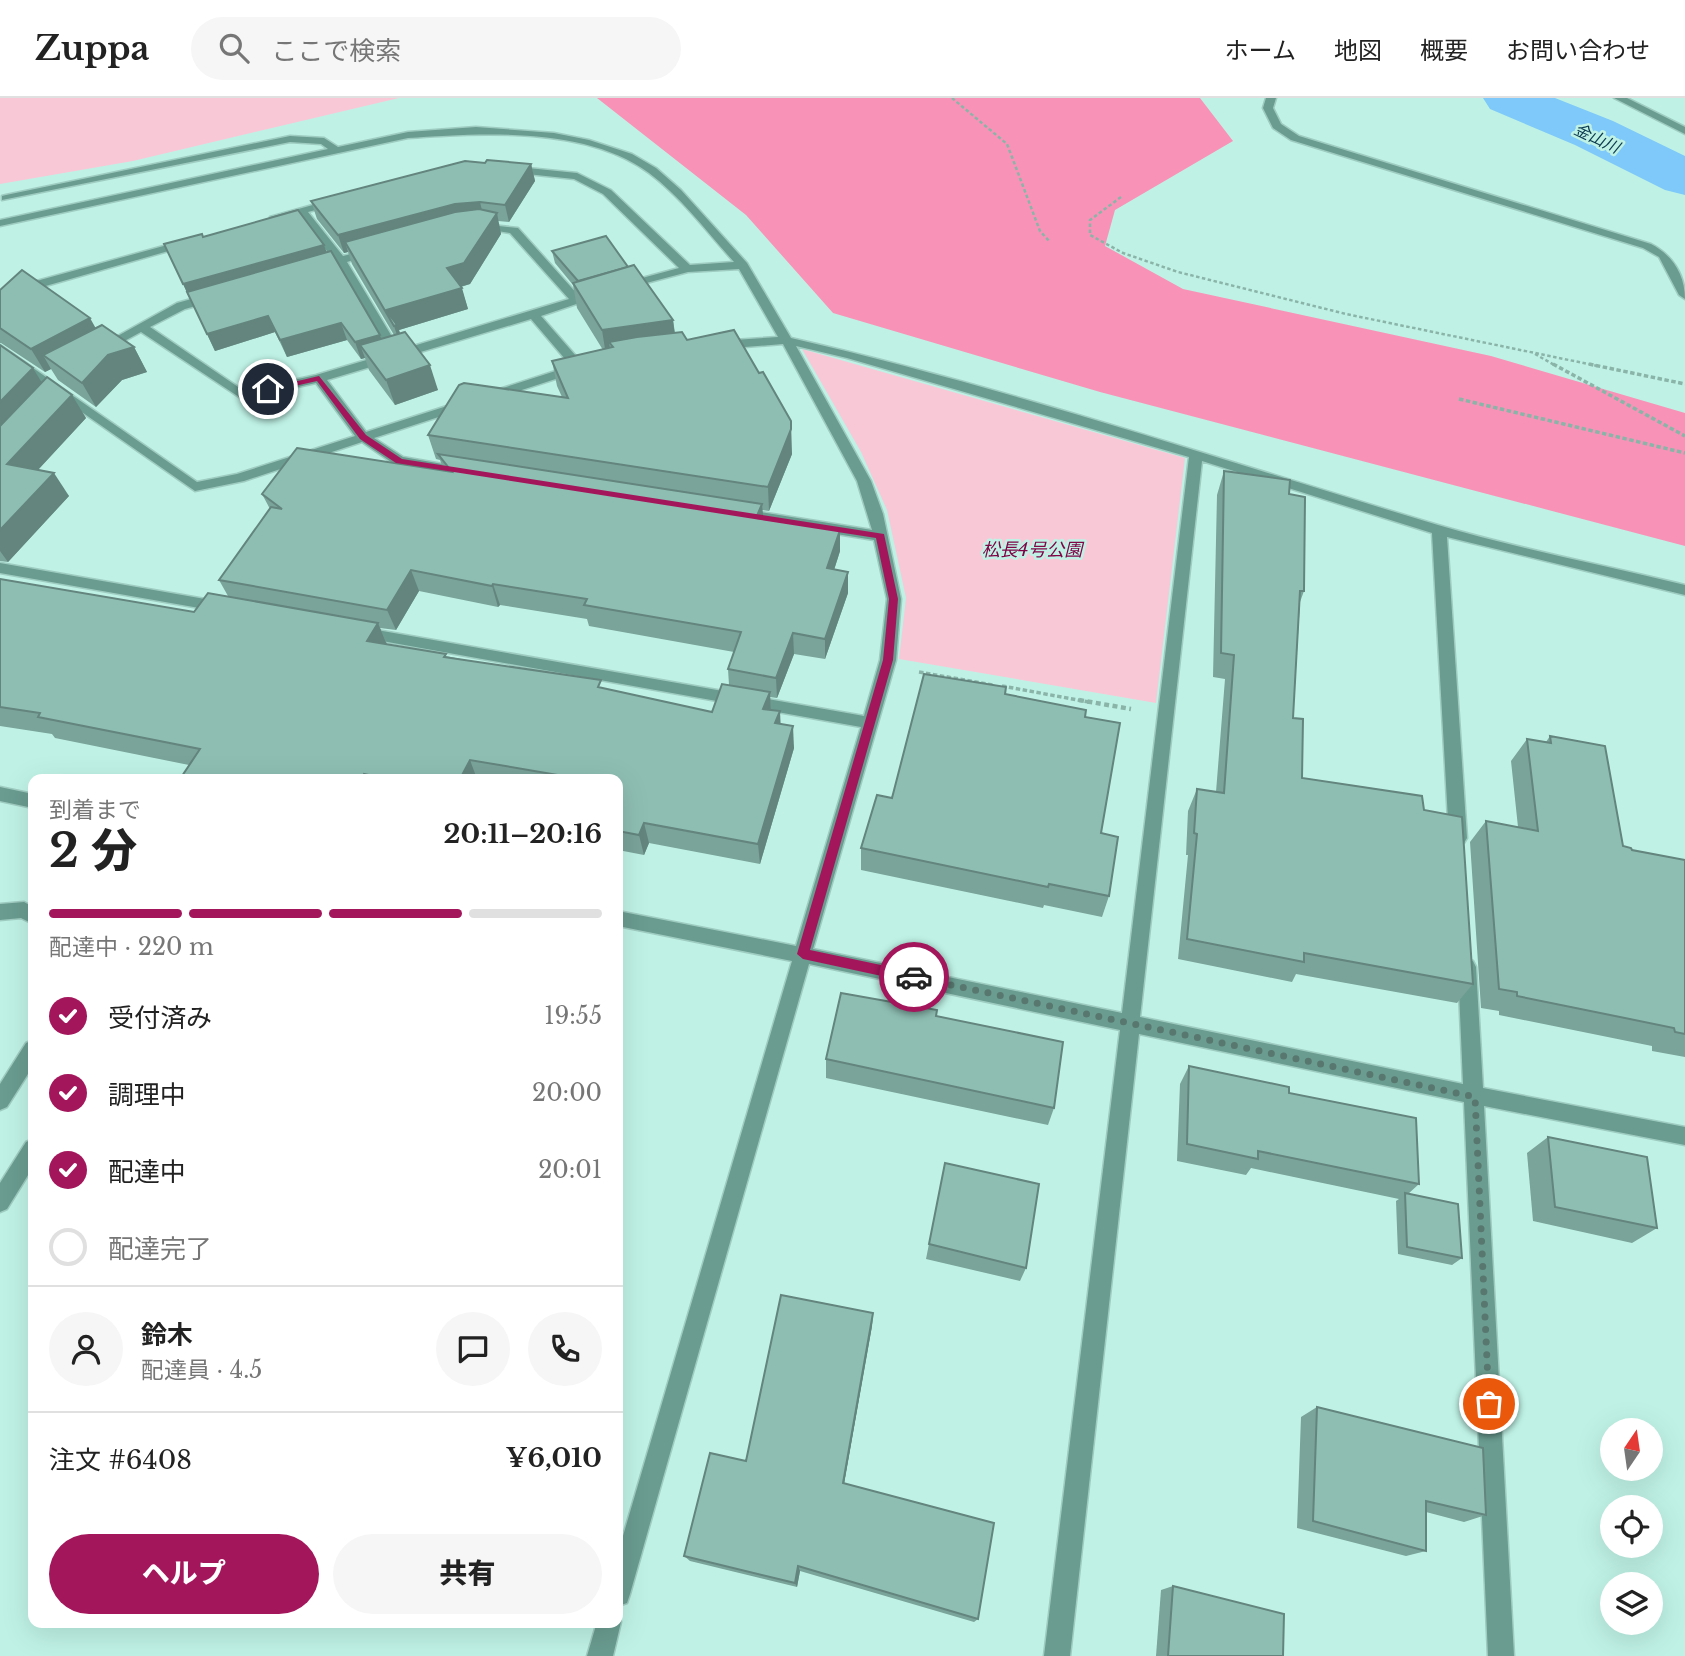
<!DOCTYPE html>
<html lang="ja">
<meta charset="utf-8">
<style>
:root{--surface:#fff;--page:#f6f6f6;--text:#222;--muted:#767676;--line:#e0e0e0;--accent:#a4165c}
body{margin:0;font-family:"Libre Baskerville","Noto Sans JP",serif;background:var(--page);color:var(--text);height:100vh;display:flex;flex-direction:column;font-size:26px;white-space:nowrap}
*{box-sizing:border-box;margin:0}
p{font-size:23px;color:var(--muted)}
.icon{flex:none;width:38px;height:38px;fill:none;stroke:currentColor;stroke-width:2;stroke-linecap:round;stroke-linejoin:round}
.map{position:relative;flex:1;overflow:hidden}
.drawer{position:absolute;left:28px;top:676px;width:595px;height:854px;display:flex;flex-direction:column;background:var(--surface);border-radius:14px;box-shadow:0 7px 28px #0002}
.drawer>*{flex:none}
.needle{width:46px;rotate:13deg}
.fabs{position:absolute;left:1600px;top:1320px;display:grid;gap:14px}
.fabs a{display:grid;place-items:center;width:63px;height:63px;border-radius:50%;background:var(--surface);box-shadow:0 7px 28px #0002;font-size:35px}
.pin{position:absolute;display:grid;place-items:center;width:60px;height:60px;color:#fff;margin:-30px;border:4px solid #fff;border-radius:50%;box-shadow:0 2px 7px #0007}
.courier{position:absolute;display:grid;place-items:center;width:70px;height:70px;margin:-35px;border:5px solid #a4165c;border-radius:50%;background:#fff;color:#222;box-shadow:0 2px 9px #0007}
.headline em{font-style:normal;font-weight:800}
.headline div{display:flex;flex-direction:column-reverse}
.headline{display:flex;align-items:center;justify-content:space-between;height:119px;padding:0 21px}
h1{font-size:46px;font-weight:800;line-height:52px}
.bar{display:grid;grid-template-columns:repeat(4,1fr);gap:10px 7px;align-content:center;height:84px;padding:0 21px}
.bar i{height:9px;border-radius:5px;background:var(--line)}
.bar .on{background:var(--accent)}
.bar p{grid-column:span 4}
.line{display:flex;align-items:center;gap:18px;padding:0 21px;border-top:2px solid var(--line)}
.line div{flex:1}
.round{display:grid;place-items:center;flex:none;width:74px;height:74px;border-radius:37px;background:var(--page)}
ol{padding:0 21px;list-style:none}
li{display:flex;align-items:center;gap:21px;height:77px}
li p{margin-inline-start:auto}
li .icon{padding:7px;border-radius:50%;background:var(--accent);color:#fff;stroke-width:4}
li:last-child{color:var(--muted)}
li i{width:38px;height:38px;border:4px solid var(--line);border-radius:50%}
.button{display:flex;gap:14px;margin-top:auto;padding:14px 21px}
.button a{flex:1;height:80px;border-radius:42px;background:var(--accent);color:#fff;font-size:28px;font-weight:800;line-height:80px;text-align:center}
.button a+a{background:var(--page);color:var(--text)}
header{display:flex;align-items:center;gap:42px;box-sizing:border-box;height:98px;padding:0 35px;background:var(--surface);border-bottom:2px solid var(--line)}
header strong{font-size:33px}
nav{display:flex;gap:38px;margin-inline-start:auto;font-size:24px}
.search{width:490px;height:63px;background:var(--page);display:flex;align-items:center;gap:18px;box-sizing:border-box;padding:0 24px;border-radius:38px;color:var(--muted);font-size:26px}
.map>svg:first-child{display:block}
.green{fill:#f8c8d7}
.forest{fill:#f893b7}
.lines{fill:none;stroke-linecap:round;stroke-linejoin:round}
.river{fill:#7ec9f9;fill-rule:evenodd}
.minor-casing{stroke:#9fccc1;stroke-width:3}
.path-far2{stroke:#8bb4a9;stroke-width:2.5;stroke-dasharray:3.5 2.5;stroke-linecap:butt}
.path-far1{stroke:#8bb4a9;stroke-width:3.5;stroke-dasharray:4.5 2.5;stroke-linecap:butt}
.path{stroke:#8bb4a9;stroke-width:4.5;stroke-dasharray:5 3.5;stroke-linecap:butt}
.minor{fill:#6a9c90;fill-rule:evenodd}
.wall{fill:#7aa399;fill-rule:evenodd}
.shaded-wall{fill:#63857d}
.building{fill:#8ebeb2;stroke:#63857d;stroke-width:2}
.route{fill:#a4165c}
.done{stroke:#58776f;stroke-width:7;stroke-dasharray:0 12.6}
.labels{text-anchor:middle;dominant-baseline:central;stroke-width:5;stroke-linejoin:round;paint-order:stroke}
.far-water-label{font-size:16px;font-style:italic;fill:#0c384f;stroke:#bff2e5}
.park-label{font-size:18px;font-style:italic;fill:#800546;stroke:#bff2e5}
</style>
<header>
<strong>Zuppa</strong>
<div class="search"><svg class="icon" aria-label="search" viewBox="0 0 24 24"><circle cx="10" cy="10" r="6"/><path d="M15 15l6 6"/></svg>ここで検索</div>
<nav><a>ホーム</a><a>地図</a><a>概要</a><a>お問い合わせ</a></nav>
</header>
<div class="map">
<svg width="1685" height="1558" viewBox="0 0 1685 1558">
<rect width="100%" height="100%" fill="#bff2e5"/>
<g class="green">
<polygon points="0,0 399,0 133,63 0,86"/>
<polygon points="802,251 1185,360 1156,605 899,561 906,500 887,412 861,354"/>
</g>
<polygon class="forest" points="597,0 1200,0 1233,43 1115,112 1105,148 1183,191 1491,258 1685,315 1685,448 1100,294 833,215 746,117"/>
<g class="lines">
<polygon class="river" points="1483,0 1555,0 1613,23 1685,58 1685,97 1665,92 1575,47 1490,11"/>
<defs>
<g id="minor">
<path d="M1266,0H1276L1273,10L1281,26L1299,38L1651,146C1672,157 1685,176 1685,201L1679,197L1659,159L1643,150L1291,42L1273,30L1263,10Z"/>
<polygon points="1614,0 1627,0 1685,29 1685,36"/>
<path d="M476,29L554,35L589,42L632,56L656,70L681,92L747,165L791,240C1009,290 1224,363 1438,427C1519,451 1603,467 1685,487V497L1447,439L1467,740L1464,745H1452L1449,740L1432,435L1202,363L1140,919L1463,986L1458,869L1461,863L1467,861L1473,863L1476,869L1483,990L1685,1029V1047L1484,1008L1514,1558H1488L1464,1004L1139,936L1070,1558H1044L1120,932L809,866L630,1496L627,1505L618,1508V1455L792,863L618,828V813L796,848L861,629L360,539L352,534L360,529L864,618L880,562L887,501L874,442L742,421L735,416L742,411L872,432L857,383L783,246L719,251L713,247L719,243L778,239L739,171L688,174L620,192V186L679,170L603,96L574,81L508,74L503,71L508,68L577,75L611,92L690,167L734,164C707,134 681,99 649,75C586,28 481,35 408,40L0,128V122L328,51L321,46L290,44L2,102V98L6,97L290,38L324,40L338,49L408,34ZM796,248L847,260L1189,359L1122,915L813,851L896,562L901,501L883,416L871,383Z"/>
<path d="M334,101L339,104L338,106L308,114L343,158L371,151L377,154L347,164L400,252L569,201L510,135L472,129V125L518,130L579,198L597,193L603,197L541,218L583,266V272L374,340L403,359L465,370L470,371V377L394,366L362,344L244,383L195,393L0,257V247L197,384L237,376L355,338L316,285L242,301L141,234L106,253H98L96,250L177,205L213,195L217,196V202L185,211L150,229L244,293L316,277L390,255L338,167L314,173L308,170L333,161L299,116L276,122L270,119ZM531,221L571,268L366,334L327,282Z"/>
<polygon points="189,141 195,144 193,146 0,201 0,193"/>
<polygon points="0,465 222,504 229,509 222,514 0,475"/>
<polygon points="0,689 33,696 33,710 0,703"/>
<polygon points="24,804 33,809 33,826 21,820 0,822 0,806"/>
<polygon points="33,942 33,968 7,1009 0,1012 0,986 26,945"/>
<polygon points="33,1041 33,1069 7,1111 0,1114 0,1085 26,1044"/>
<polygon points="618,1515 621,1524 613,1558 587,1558 597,1524 618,1524"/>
</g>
</defs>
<use href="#minor" class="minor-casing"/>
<g class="path-far2">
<polyline points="952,0 1007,46 1040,133 1050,144"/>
<polyline points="1121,99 1090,122 1090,137 1123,155 1178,174 1346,216 1598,268"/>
<polyline points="1535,256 1556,268"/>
</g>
<g class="path-far1">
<polyline points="1553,266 1685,338"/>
<polyline points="1589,266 1685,286"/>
<polyline points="1459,301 1685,355"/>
<polyline points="919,574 993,587"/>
<polyline points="1002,588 1089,604"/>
</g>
<polyline class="path" points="1079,602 1131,611"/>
<use href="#minor" class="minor"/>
</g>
<g class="wall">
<polygon points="485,65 531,66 535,83 509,124 498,123 501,136 470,186 461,189 468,211 399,232 400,236 438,292 395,307 369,272 365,260 361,261 347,242 287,259 275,234 215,253 164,146 203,139 327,155 382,241 394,237 352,166 348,154 344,155 317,121 311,103"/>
<path d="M552,153L628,169L673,222L675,235L687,242L792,356L769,413L762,412L763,421L840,432V453L834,472L848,474V495L825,561L794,556L777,600L770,599L771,612L780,613V626L794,650L760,766L649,745L644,757L618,752V681H180L189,667L55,640L52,636L0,628V481L194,514L228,498L219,482L270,411L262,396L444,373L440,362L436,361L428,337L562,299L557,288L552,263L603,252L577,210L573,187L555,165ZM419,493L498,509L500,507L587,521L589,528L734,554L728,571L729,587L712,614L603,590L387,546L380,530L396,532Z"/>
<polygon points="0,192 96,230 134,249 147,274 122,282 96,309 58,282 51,271 45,274 1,245 0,245"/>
<polygon points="0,247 33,270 42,285 86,320 38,372 69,398 8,464 0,463"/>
<polygon points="1224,373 1289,396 1304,493 1300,504 1293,620 1302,680 1424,712 1473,886 1457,905 1296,876 1292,884 1178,861 1188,757 1186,757 1188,713 1197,691 1216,694 1225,581 1213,579 1217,397"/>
<polygon points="1005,596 1085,619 1109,798 1102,819 1044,807 1043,810 861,772 861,750 892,700"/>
<polygon points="1550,638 1623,748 1632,752 1685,762 1685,959 1652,953 1652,948 1499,917 1499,913 1481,910 1470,744 1486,723 1518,729 1511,663 1527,641 1546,644"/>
<polygon points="826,961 1054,1010 1048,1027 826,980"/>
<polygon points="1189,968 1289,995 1419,1086 1408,1096 1462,1160 1452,1167 1398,1156 1396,1103 1399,1101 1251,1070 1246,1077 1177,1063 1180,986"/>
<polygon points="1548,1039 1657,1130 1632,1145 1533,1123 1527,1055"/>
<polygon points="945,1065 1026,1170 1020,1183 926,1161"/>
<polygon points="873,1215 872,1228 844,1385 978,1521 974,1524 800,1473 797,1489 690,1463 684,1458 746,1363"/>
<polygon points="1317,1309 1486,1417 1464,1424 1426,1414 1426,1453 1406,1458 1297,1430 1301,1319"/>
<polygon points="1173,1488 1283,1558 1156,1558 1161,1492"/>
</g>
<g class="shaded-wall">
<polygon points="531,66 535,83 509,124 505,107"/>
<polygon points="480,104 484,121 345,144 348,154 344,155 338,137 455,106"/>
<polygon points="497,115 501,136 470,186 452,191 447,170"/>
<polygon points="324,147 329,160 189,199 183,186"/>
<polygon points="462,190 468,211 399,232 404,248 401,249 394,228 386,212"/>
<polygon points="268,218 275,234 215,253 207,236"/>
<polygon points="90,220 103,243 43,257 51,271 45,274 31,251"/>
<polygon points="673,222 676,247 609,244 611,257 606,257 602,232"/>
<polygon points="341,225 347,242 287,259 280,242"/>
<polygon points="380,237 386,253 360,247 365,260 361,261 355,244"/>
<polygon points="134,249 147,274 122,282 96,309 82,285 108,257"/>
<polygon points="430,267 438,292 395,307 386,282"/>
<polygon points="33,270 47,293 0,343 0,304"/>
<polygon points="72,297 86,320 22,389 7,366"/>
<polygon points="791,323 792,356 769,413 768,389"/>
<polygon points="54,375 69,398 8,464 0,453 0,432"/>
<polygon points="762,406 764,427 756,420"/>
<polygon points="840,432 840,453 828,491 827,470"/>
<polygon points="411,472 419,493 396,532 387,512"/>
<polygon points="848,474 848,495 825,561 825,541"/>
<polygon points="493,486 500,507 498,509 492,488"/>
<polygon points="378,525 387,547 367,543"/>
<polygon points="793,535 794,556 777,600 776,580"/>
<polygon points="770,594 771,616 763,611"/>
<polygon points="780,613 781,634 775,625"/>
<polygon points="793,628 794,650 760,766 758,746"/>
<polygon points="470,662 477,681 460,681"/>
<polygon points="644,725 649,745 644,757 639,737"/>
<polygon points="873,1215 872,1228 843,1392 843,1385"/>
<polygon points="798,1468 800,1473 797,1489 795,1485"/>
</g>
<g class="building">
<polygon points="487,62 531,66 505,107 480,104 455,106 338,137 311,103 465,63 485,65"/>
<polygon points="479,111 497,115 464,165 447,170 462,190 386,212 397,227 394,228 345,144 455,114"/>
<polygon points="298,112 324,147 183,186 164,146 202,136 203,139"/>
<polygon points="606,138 628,169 578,183 552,153"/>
<polygon points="331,153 380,237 355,244 341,225 280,242 268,218 207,236 187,194"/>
<polygon points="634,167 673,222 602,232 573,185"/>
<polygon points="22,172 90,220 31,251 0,230 0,192"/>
<polygon points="102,227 134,249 108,257 82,285 43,257"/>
<polygon points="734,232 759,275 763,274 791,323 791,331 768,389 428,337 459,287 464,285 568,300 552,263 613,249 609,244 637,239 682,234 687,242"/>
<polygon points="405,234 430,267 386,282 360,247"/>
<polygon points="0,247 33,270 0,304"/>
<polygon points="47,279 72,297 7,366 54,375 0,432 0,328"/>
<polygon points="297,350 452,374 438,356 762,406 756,420 840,432 827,470 848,474 825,541 793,535 776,580 728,571 741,534 584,507 587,501 493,486 492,488 411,472 387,512 219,482 271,409 282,411 262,396"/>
<polygon points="1224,373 1290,382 1289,396 1305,399 1304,493 1300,493 1293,620 1303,621 1302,680 1422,698 1424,712 1462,719 1473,886 1304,855 1304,864 1187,841 1197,736 1194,735 1197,691 1224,695 1234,557 1221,555"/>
<polygon points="0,481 194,514 208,495 378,525 367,543 446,556 444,559 601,582 598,589 712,614 722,586 770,594 763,611 780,613 775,625 793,628 758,746 644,725 639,737 618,733 618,681 581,681 470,662 460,681 386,681 364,676 362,681 180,681 200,651 38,619 40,615 0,609"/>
<polygon points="924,576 1006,589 1005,596 1086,612 1085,619 1120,625 1101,735 1118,739 1109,798 1049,786 1048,789 861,750 877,697 892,700"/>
<polygon points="1550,638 1605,648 1623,748 1631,750 1632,752 1685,762 1685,936 1675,934 1674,930 1517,898 1517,894 1499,891 1486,723 1538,733 1527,641 1551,645"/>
<polygon points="841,895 937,912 936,918 1063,944 1054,1010 826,961"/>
<polygon points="1189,968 1289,989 1289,995 1416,1020 1419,1086 1258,1053 1258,1061 1187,1046"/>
<polygon points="1548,1039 1647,1059 1657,1130 1555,1109"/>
<polygon points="945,1065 1039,1086 1026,1170 929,1146"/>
<polygon points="1405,1095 1458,1106 1462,1160 1407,1149"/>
<polygon points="781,1197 873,1215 843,1385 994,1425 978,1521 798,1468 795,1485 684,1458 710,1355 746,1363"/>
<polygon points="1317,1309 1483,1350 1486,1417 1426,1403 1426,1453 1313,1423"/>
<polygon points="1173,1488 1284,1516 1283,1558 1168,1558"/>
</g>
<polygon class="route" points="319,278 366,337 402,361 884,436 898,501 893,562 810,852 914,874 918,876 918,883 914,885 803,861 797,856 883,562 889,501 876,440 396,365 360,341 317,283 268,294 264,291"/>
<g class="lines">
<polyline class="done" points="914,879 1475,999 1489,1306"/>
</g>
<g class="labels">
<g class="far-water-label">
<text transform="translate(1597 40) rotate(25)">金山川</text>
</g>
<g class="park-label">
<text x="1032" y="452">松長4号公園</text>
</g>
</g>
</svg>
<div class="fabs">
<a><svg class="needle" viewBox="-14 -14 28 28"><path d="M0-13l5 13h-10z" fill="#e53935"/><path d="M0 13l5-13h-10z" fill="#767676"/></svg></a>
<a><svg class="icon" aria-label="locate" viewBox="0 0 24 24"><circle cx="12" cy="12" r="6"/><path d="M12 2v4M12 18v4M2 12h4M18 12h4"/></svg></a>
<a><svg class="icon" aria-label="layers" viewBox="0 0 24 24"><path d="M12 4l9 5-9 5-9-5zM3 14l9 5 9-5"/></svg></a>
</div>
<div class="pin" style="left:1489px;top:1306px;background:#ea580c"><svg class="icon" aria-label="bag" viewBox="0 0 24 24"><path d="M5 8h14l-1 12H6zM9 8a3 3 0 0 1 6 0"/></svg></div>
<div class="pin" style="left:268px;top:291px;background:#1f2937"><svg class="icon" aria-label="home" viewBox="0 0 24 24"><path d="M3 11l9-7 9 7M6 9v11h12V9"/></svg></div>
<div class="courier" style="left:914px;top:879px"><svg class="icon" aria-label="car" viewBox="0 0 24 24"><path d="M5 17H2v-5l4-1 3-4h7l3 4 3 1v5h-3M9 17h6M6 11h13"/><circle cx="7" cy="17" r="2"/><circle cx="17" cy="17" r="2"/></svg></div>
<section class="drawer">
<div class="headline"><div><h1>2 分</h1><p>到着まで</p></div><em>20:11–20:16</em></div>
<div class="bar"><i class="on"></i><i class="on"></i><i class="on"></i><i></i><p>配達中 · 220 m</p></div>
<ol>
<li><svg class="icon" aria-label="check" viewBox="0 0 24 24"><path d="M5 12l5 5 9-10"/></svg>受付済み<p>19:55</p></li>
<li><svg class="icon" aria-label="check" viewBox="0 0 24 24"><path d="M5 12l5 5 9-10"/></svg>調理中<p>20:00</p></li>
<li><svg class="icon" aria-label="check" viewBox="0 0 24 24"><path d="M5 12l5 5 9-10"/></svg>配達中<p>20:01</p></li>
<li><i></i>配達完了</li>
</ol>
<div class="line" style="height:126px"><a class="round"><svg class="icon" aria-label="person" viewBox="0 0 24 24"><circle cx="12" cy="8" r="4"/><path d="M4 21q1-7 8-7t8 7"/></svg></a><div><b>鈴木</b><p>配達員 · 4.5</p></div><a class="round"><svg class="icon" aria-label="chat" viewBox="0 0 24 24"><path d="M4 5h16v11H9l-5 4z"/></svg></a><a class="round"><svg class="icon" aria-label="phone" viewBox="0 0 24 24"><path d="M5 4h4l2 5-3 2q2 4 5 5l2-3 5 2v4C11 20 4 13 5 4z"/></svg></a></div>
<div class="line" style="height:91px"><div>注文 #6408</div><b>¥6,010</b></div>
<div class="button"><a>ヘルプ</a><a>共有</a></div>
</section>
</div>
